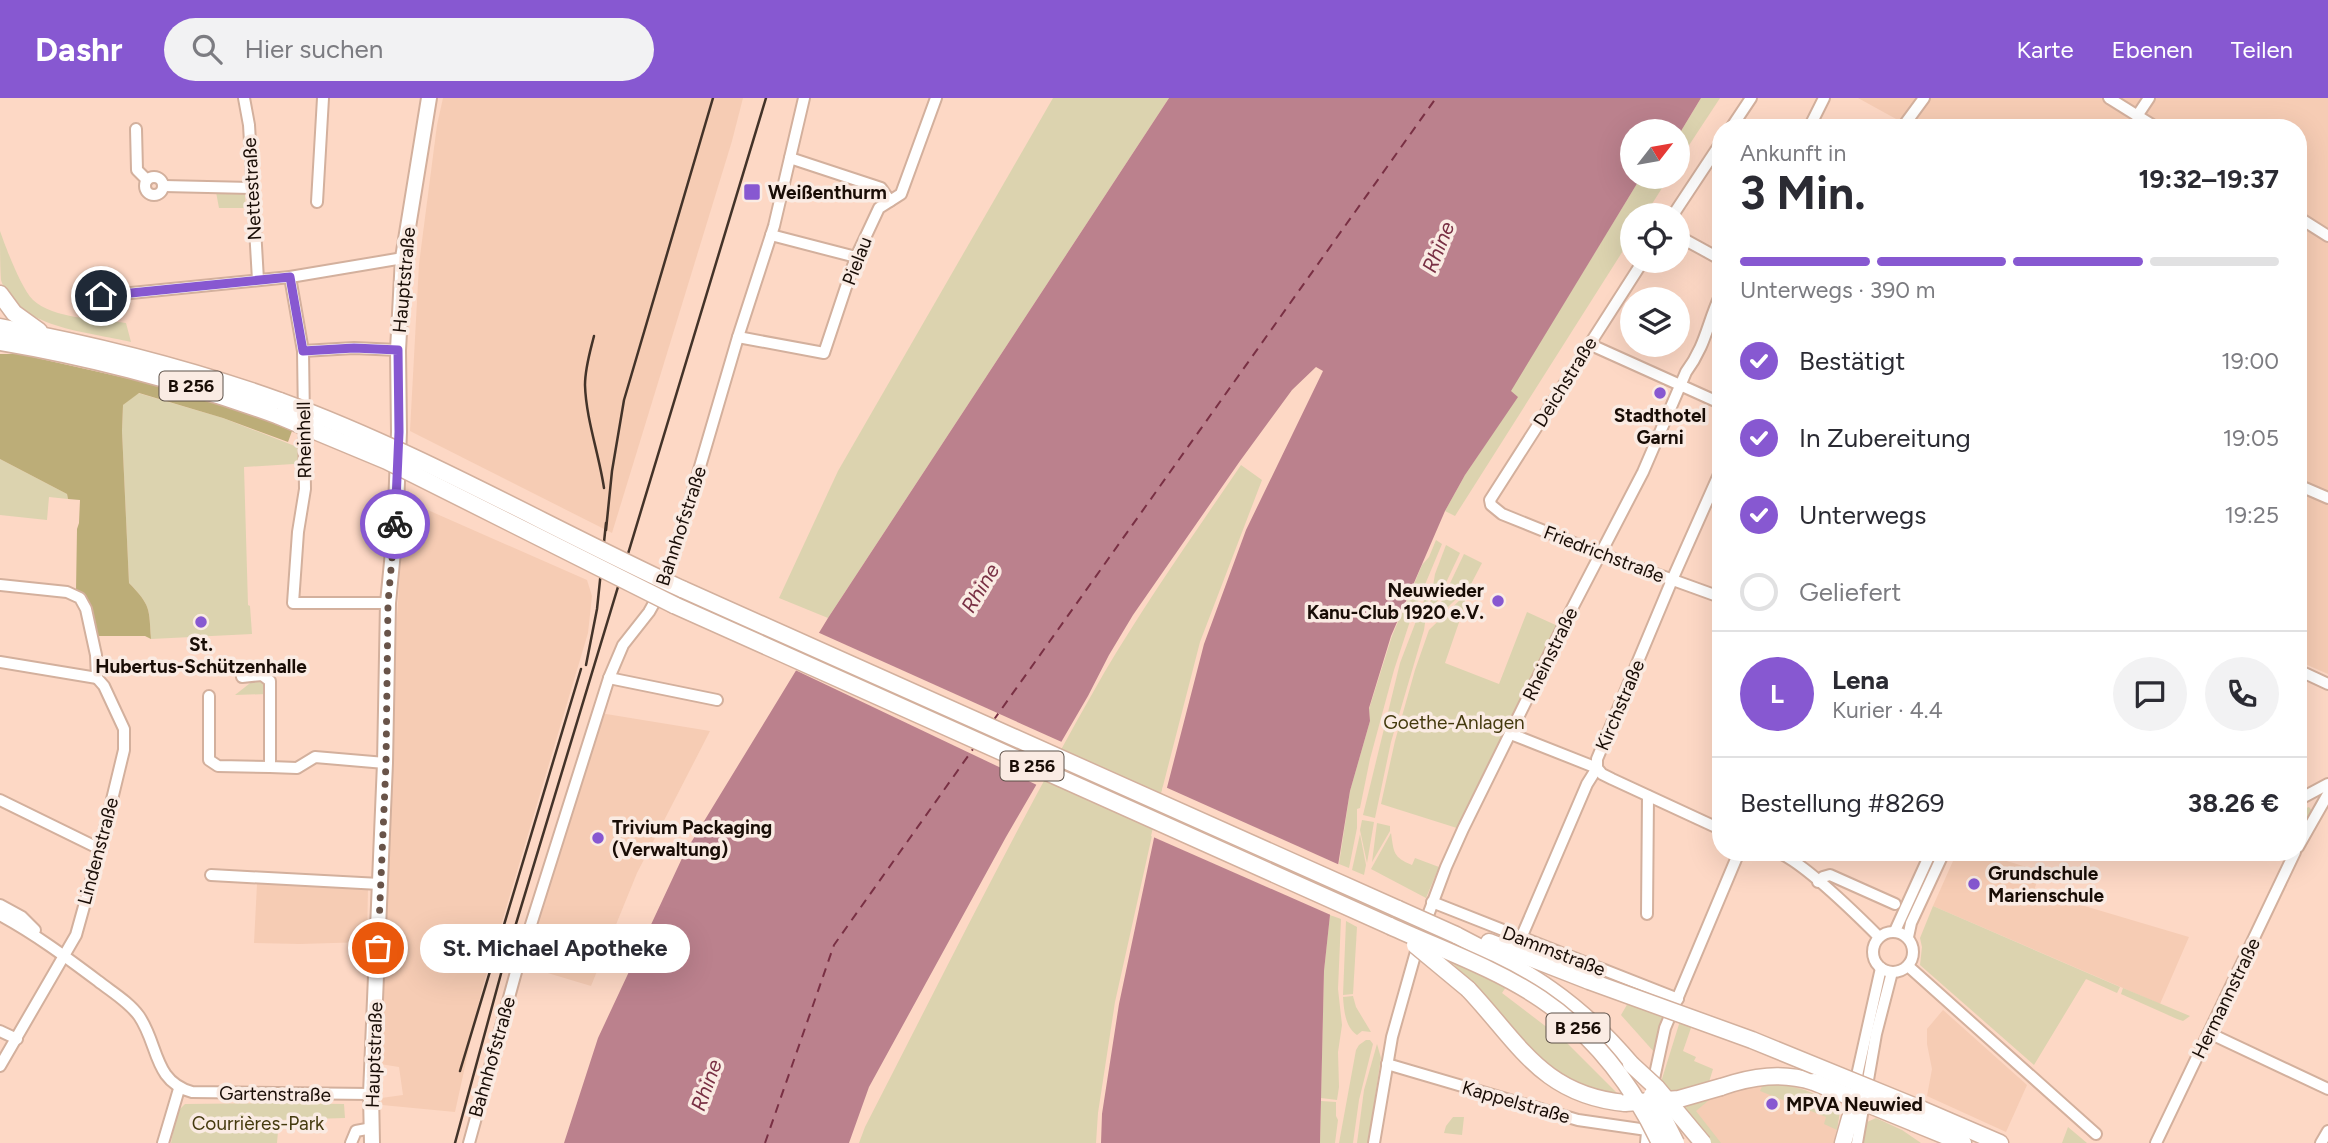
<!DOCTYPE html>
<html lang="de">
<meta charset="utf-8">
<style>
:root{--surface:#fff;--page:#f2f2f3;--text:#2b2b33;--muted:#7c7c81;--line:#e1e1e2;--accent:#8758d1}
body{margin:0;font-family:Figtree,sans-serif;background:var(--page);color:var(--text);height:100vh;display:flex;flex-direction:column;font-size:26px;white-space:nowrap}
*{box-sizing:border-box;margin:0}
p{font-size:23px;color:var(--muted)}
.icon{flex:none;width:38px;height:38px;fill:none;stroke:currentColor;stroke-width:2;stroke-linecap:round;stroke-linejoin:round}
.map{position:relative;flex:1;overflow:hidden}
.details{position:absolute;left:1712px;top:21px;width:595px;height:742px;display:flex;flex-direction:column;background:var(--surface);border-radius:28px;box-shadow:0 7px 28px #0002}
.details>*{flex:none}
.needle{width:46px;rotate:59deg}
.tools{position:absolute;left:1620px;top:21px;display:grid;gap:14px}
.tools a{display:grid;place-items:center;width:70px;height:70px;border-radius:50%;background:var(--surface);box-shadow:0 7px 28px #0002;font-size:35px}
.pin{position:absolute;display:grid;place-items:center;width:60px;height:60px;color:#fff;margin:-30px;border:4px solid #fff;border-radius:50%;box-shadow:0 2px 7px #0007}
.courier{position:absolute;display:grid;place-items:center;width:70px;height:70px;margin:-35px;border:5px solid #8758d1;border-radius:50%;background:#fff;color:#222;box-shadow:0 2px 9px #0007}
.bubble{position:absolute;height:49px;border-radius:24px;background:var(--surface);box-shadow:0 7px 28px #0002;font-size:23px;font-weight:700;line-height:49px;text-align:center}
.summary em{font-style:normal;font-weight:700}
.summary div{display:flex;flex-direction:column-reverse}
.summary{display:flex;align-items:center;justify-content:space-between;height:119px;padding:0 28px}
h1{font-size:46px;font-weight:700;line-height:52px}
.bar{display:grid;grid-template-columns:repeat(4,1fr);gap:10px 7px;align-content:center;height:84px;padding:0 28px}
.bar i{height:9px;border-radius:5px;background:var(--line)}
.bar .current{background:var(--accent)}
.bar p{grid-column:span 4}
.line{display:flex;align-items:center;gap:18px;padding:0 28px;border-top:2px solid var(--line)}
.line div{flex:1}
.round{display:grid;place-items:center;flex:none;width:74px;height:74px;border-radius:37px;background:var(--page)}
ol{padding:0 28px;list-style:none}
li{display:flex;align-items:center;gap:21px;height:77px}
li p{margin-inline-start:auto}
li .icon{padding:7px;border-radius:50%;background:var(--accent);color:#fff;stroke-width:4}
li:last-child{color:var(--muted)}
li i{width:38px;height:38px;border:4px solid var(--line);border-radius:50%}
header{display:flex;align-items:center;gap:42px;box-sizing:border-box;height:98px;padding:0 35px;background:var(--accent);color:#fff}
header strong{font-size:33px}
nav{display:flex;gap:38px;margin-inline-start:auto;font-size:24px}
.search{width:490px;height:63px;background:var(--page);display:flex;align-items:center;gap:18px;box-sizing:border-box;padding:0 24px;border-radius:38px;color:var(--muted);font-size:26px}
.map>svg:first-child{display:block}
.built{fill:#f6ccb4}
.green{fill:#dcd3af}
.forest{fill:#bcad78}
.water{fill:#bb818d}
.pier{fill:#fdd8c5}
.lines{fill:none;stroke-linecap:round;stroke-linejoin:round}
.ferry{stroke:#793044;stroke-width:2;stroke-dasharray:9 7;stroke-linecap:butt}
.minor-casing{stroke:#d3b09d;stroke-width:14}
.major-casing{stroke:#d3b09d;stroke-width:18}
.highway-casing{stroke:#d3b09d;stroke-width:19}
.minor{stroke:#fff;stroke-width:10}
.major{stroke:#fff;stroke-width:14}
.highway{stroke:#fff;stroke-width:16}
.rail{stroke:#433329;stroke-width:2.5}
.highway-bridge-casing{stroke:#d3b09d;stroke-width:19;stroke-linecap:butt}
.highway-bridge{stroke:#fff;stroke-width:16}
.done{stroke:#695449;stroke-width:7;stroke-dasharray:0 12.6}
.route{stroke:#8758d1;stroke-width:9}
.poi-dot{fill:#8758d1;stroke:#faebe3;stroke-width:2.5}
.labels{text-anchor:middle;dominant-baseline:central;stroke-width:7;stroke-linejoin:round;paint-order:stroke}
.shield{fill:#faebe3;stroke:#5c5048;stroke-width:2}
.shield-label{font-size:18px;font-weight:bold;fill:#190d06}
.street-label{font-size:19px;fill:#190d06;stroke:#faebe3}
.poi-label{font-size:19px;font-weight:bold;fill:#190d06;stroke:#faebe3;text-anchor:start}
.park-label{font-size:19px;fill:#443a0e;stroke:#faebe3}
.water-label{font-size:21px;font-style:italic;fill:#793044;stroke:#faebe3}
</style>
<header>
<strong>Dashr</strong>
<div class="search"><svg class="icon" aria-label="search" viewBox="0 0 24 24"><circle cx="10" cy="10" r="6"/><path d="M15 15l6 6"/></svg>Hier suchen</div>
<nav><a>Karte</a><a>Ebenen</a><a>Teilen</a></nav>
</header>
<div class="map">
<svg width="2328" height="1045" viewBox="0 0 2328 1045">
<rect width="100%" height="100%" fill="#fdd8c5"/>
<g class="built">
<polygon points="443,0 743,0 732,43 612,435 410,333 419,166 437,27"/>
<polygon points="1858,0 2328,0 2328,576 2298,563 2298,30 1905,30 1907,27"/>
<polygon points="405,402 587,482 592,498 588,535 482,891 455,1014 382,1007 381,1000 403,997 399,969 380,966 397,519"/>
<polygon points="600,615 710,633 637,775 591,888 521,867"/>
<polygon points="1957,754 1977,754 2040,773 2034,793 2189,839 2160,906 1933,808"/>
<polygon points="257,786 368,788 367,844 300,846 254,845"/>
<polygon points="1943,912 2027,987 2006,1034 1927,998 1932,971 1927,946 1927,931"/>
<polygon points="1763,986 1791,987 1841,1007 1834,1045 1709,1045 1680,1008 1746,988"/>
</g>
<g class="green">
<polygon points="1053,0 1169,0 828,520 779,500 838,373"/>
<polygon points="1701,0 1720,0 1678,64 1678,38"/>
<polygon points="1641,79 1669,79 1645,117 1633,117 1633,137 1455,418 1445,413 1465,377 1517,299 1510,293"/>
<polygon points="241,93 245,97 246,110 219,110 216,94"/>
<path d="M0,133C6,150 21,190 33,202C53,221 99,221 126,225L131,244C90,234 15,230 1,182C0,167 0,149 0,133Z"/>
<path d="M138,295L223,320L310,354L309,365L244,369L248,507L250,508L252,536L151,541C149,510 151,508 129,485L122,333L123,307Z"/>
<polygon points="0,361 67,396 68,401 49,399 47,422 0,417"/>
<path d="M1241,367L1262,382L1200,544L1163,688L1115,904L1098,1015L1096,1045H859L865,1029C943,877 1019,723 1104,575C1146,504 1194,436 1241,367Z"/>
<polygon points="1436,442 1442,446 1411,520 1394,572 1370,661 1360,710 1357,711 1357,730 1349,770 1339,766 1350,693 1370,623 1369,611 1392,538 1422,467 1429,459"/>
<polygon points="1446,447 1460,455 1427,525 1435,476"/>
<polygon points="1464,456 1482,465 1470,488 1431,525"/>
<polygon points="1431,484 1424,532 1391,644 1375,720 1363,717 1400,565"/>
<polygon points="1465,497 1465,507 1445,565 1499,586 1527,514 1560,529 1460,731 1381,706 1395,643 1415,572 1429,532"/>
<polygon points="254,582 267,584 267,596 235,597"/>
<polygon points="2309,709 2312,713 2299,740 2298,713"/>
<polygon points="1362,722 1374,724 1367,765 1360,732"/>
<polygon points="1377,725 1390,728 1390,733 1372,764"/>
<path d="M1391,735C1394,755 1393,759 1412,767L1415,760L1439,769L1426,800L1371,771Z"/>
<polygon points="1360,736 1366,767 1364,777 1352,772"/>
<polygon points="1933,808 2120,889 2117,895 2086,881 2034,967 1920,867 1922,849 1920,840"/>
<polygon points="1330,817 1341,821 1338,891 1342,927 1338,954 1339,989 1337,1002 1321,1000 1324,873"/>
<polygon points="1346,823 1357,829 1353,896 1343,897"/>
<path d="M1446,860L1506,889L1502,895L1565,943L1619,997C1555,991 1522,942 1485,898C1473,884 1460,872 1446,860Z"/>
<polygon points="2123,890 2190,918 2183,923 2177,921 2121,896"/>
<path d="M1353,898L1356,909L1371,934L1362,933L1357,937C1345,929 1344,912 1343,899Z"/>
<polygon points="1628,905 1666,918 1655,955 1621,917"/>
<polygon points="1680,923 1692,927 1683,953 1696,959 1694,963 1713,971 1709,984 1671,996 1661,984"/>
<polygon points="1366,942 1370,942 1373,946 1359,1002 1353,1045 1339,1045 1356,952 1359,947"/>
<polygon points="1377,946 1381,960 1368,1045 1357,1045 1364,992"/>
<polygon points="1777,985 1805,992 1841,1007 1837,1032 1824,1026 1826,1019 1760,993 1763,986"/>
<polygon points="1715,997 1696,1013 1721,1045 1709,1045 1680,1008"/>
<polygon points="1321,1003 1336,1004 1336,1018 1338,1022 1335,1045 1320,1045"/>
<polygon points="277,1005 344,1006 345,1020 279,1022 277,1045 171,1045 177,1014 185,1006"/>
<polygon points="1453,1019 1464,1019 1462,1037 1444,1035 1446,1028"/>
<polygon points="1876,1020 1902,1032 1921,1045 1864,1045 1865,1025"/>
<polygon points="2068,1029 2087,1045 2062,1045"/>
</g>
<path class="forest" d="M0,256H19L161,288L227,307L292,333L288,344L223,320L139,295L123,307L122,333L129,485C151,508 149,510 151,541L145,538H89L76,493L77,431L79,425L80,402L68,401L67,396L0,361Z"/>
<polygon class="water" points="1169,0 1701,0 1678,38 1678,33 1633,33 1633,79 1641,79 1511,293 1518,299 1465,377 1445,413 1391,538 1369,610 1370,623 1350,693 1330,817 1324,873 1320,1045 1101,1045 1102,1016 1119,906 1154,740 1204,546 1246,432 1323,273 1316,269 1292,292 1240,363 1133,517 1109,557 1088,598 1006,739 869,989 849,1045 564,1045 598,940 684,756 828,520"/>
<g class="pier">
<polygon points="815,533 1064,645 1039,688 793,571"/>
<polygon points="1163,688 1342,768 1333,818 1151,738"/>
</g>
<g class="lines">
<g class="ferry">
<polyline points="993,623 1436,0"/>
<polyline points="765,1045 834,847 973,651"/>
</g>
<defs>
<g id="minor">
<polyline points="244,0 249,27 258,182"/>
<polyline points="2109,0 2157,30"/>
<polyline points="2137,18 2149,0"/>
<polyline points="1731,30 1751,0"/>
<polyline points="1809,30 1824,0"/>
<polyline points="1902,30 1924,0"/>
<polyline points="136,31 137,72 147,82"/>
<polyline points="790,60 881,90 890,103"/>
<circle cx="154" cy="88" r="9"/>
<polyline points="164,88 251,90"/>
<polyline points="317,104 323,0"/>
<polyline points="1673,117 1720,46"/>
<polyline points="2298,119 2328,138"/>
<polyline points="771,137 856,159"/>
<polyline points="1678,138 1720,161"/>
<polyline points="1643,163 1490,402 1491,407 1502,416 1601,456 1720,499"/>
<polyline points="290,179 303,253 305,391 298,434 293,505 388,505"/>
<polyline points="101,198 290,179 403,160"/>
<polyline points="738,239 824,255 856,159 879,110 901,96 936,0"/>
<polyline points="1589,246 1720,305"/>
<polyline points="303,253 354,250 398,252"/>
<polyline points="2298,387 2328,400"/>
<polyline points="0,487 67,494 80,500 86,511 96,557 97,580 104,588 124,631 124,652 100,751 76,837 0,968"/>
<polyline points="0,564 97,580"/>
<polyline points="2298,572 2328,586"/>
<polyline points="242,579 262,577 270,583 270,669 297,670 315,659 385,665"/>
<polyline points="609,580 717,602"/>
<polyline points="209,598 209,662 218,668 270,669"/>
<polyline points="1511,636 1597,670 1602,676 1612,681 1720,731"/>
<polyline points="0,702 100,751"/>
<polyline points="2298,702 2328,686"/>
<polyline points="2298,749 2328,696"/>
<path d="M1777,754C1803,764 1858,818 1879,839"/>
<polyline points="211,777 380,786"/>
<polyline points="1818,784 1823,779 1830,777 1895,806"/>
<polyline points="1432,804 1678,901"/>
<polyline points="0,807 22,819 35,832"/>
<polyline points="1647,816 1648,698"/>
<path d="M0,817C35,836 66,859 98,883C112,894 129,904 139,918C159,947 153,983 192,994L371,996"/>
<path d="M1424,828L1446,769L1463,731L1564,526L1643,374L1686,274C1706,247 1707,226 1720,198"/>
<polyline points="1895,833 1931,754"/>
<circle cx="1893" cy="854" r="20"/>
<polyline points="1908,839 1911,825 1944,754"/>
<polyline points="1521,840 1587,686 1597,670 1597,661 1672,482 1720,374"/>
<polyline points="1908,868 2096,1036"/>
<polyline points="0,933 17,941"/>
<polyline points="2209,935 2328,991"/>
<polyline points="1387,966 1578,1022 1647,1032"/>
<polyline points="1652,990 1665,930 1739,754"/>
<polyline points="1849,1025 1858,973 1881,870"/>
<polyline points="163,1045 179,991"/>
<polyline points="351,1045 356,1033 372,1030"/>
<polyline points="469,1045 516,874 609,580 623,547 649,514 663,489 672,464 738,239 774,128 804,0"/>
<polyline points="1374,1045 1392,939 1419,843"/>
<polyline points="1646,1045 1648,1024"/>
<polyline points="1857,1045 1876,936 1892,874"/>
<polyline points="2156,1045 2295,754"/>
<polyline points="2321,1045 2328,1033"/>
</g>
<polyline id="major" points="372,1045 371,996 385,665 388,505 395,433 399,334 398,252 403,160 429,0"/>
<g id="highway">
<polyline points="0,196 14,215 39,233"/>
<path d="M0,229C96,247 189,270 280,303"/>
<path d="M0,244C95,260 188,285 279,318"/>
<polyline points="682,491 1398,811"/>
<polyline points="674,507 1390,828"/>
<path d="M1456,837C1530,875 1577,902 1631,966"/>
<polyline points="1489,844 1589,883"/>
<path d="M1468,891C1519,945 1542,997 1625,1005"/>
<path d="M1721,989C1753,978 1782,974 1814,984"/>
<polyline points="1921,1011 2000,1045"/>
<polyline points="1914,1025 1963,1045"/>
<polyline points="1843,1045 1850,1020"/>
</g>
</defs>
<use href="#minor" class="minor-casing"/>
<use href="#major" class="major-casing"/>
<use href="#highway" class="highway-casing"/>
<use href="#minor" class="minor"/>
<use href="#major" class="major"/>
<use href="#highway" class="highway"/>
<g class="rail">
<path d="M594,238C590,254 585,270 585,287C586,321 599,356 604,390"/>
<polyline points="606,432 612,373 624,302 713,0"/>
<polyline points="586,567 597,511 606,425"/>
<polyline points="460,973 581,571"/>
<polyline points="455,1045 502,872 766,0"/>
</g>
<defs>
<g id="highway-bridge">
<path d="M280,303C419,354 548,429 682,491"/>
<polyline points="279,318 387,363 674,507"/>
<polyline points="1398,811 1456,837"/>
<path d="M1390,828C1440,851 1495,870 1541,901C1594,937 1633,988 1660,1045"/>
<polyline points="1415,847 1468,891"/>
<polyline points="1589,883 1752,942 1921,1011"/>
<polyline points="1631,966 1657,990 1703,1045"/>
<polyline points="1814,984 1914,1025"/>
<polyline points="1652,997 1676,1045"/>
<polyline points="1625,1005 1679,1001 1721,989"/>
</g>
</defs>
<use href="#highway-bridge" class="highway-bridge-casing"/>
<use href="#highway-bridge" class="highway-bridge"/>
</g>
<g class="lines">
<polyline class="done" points="378,850 386,665 388,505 395,426"/>
<polyline class="route" points="101,198 290,179 303,253 354,250 398,252 399,334 395,426"/>
</g>
<g class="poi-dot">
<rect x="743" y="85" width="18" height="18" rx="3.5"/>
<circle cx="1660" cy="295" r="7"/>
<circle cx="1498" cy="503" r="7"/>
<circle cx="201" cy="524" r="7"/>
<circle cx="598" cy="740" r="7"/>
<circle cx="1974" cy="786" r="7"/>
<circle cx="1772" cy="1006" r="7"/>
</g>
<g class="labels">
<g class="shield">
<rect x="159.5" y="273.5" width="63" height="29" rx="5"/>
<rect x="1000.5" y="653.5" width="63" height="29" rx="5"/>
<rect x="1546.5" y="915.5" width="63" height="29" rx="5"/>
</g>
<g class="shield-label">
<text x="191" y="288">B 256</text>
<text x="1032" y="668">B 256</text>
<text x="1578" y="930">B 256</text>
</g>
<g class="street-label">
<text transform="translate(252 91) rotate(-93)">Nettestraße</text>
<text transform="translate(857 163) rotate(-69)">Pielau</text>
<text transform="translate(404 182) rotate(-85)">Hauptstraße</text>
<text transform="translate(1565 284) rotate(-58)">Deichstraße</text>
<text transform="translate(304 342) rotate(-91)">Rheinhell</text>
<text transform="translate(681 428) rotate(-72)">Bahnhofstraße</text>
<text transform="translate(1604 456) rotate(21)">Friedrichstraße</text>
<text transform="translate(1550 556) rotate(-64)">Rheinstraße</text>
<text transform="translate(1620 607) rotate(-67)">Kirchstraße</text>
<text transform="translate(98 753) rotate(-75)">Lindenstraße</text>
<text transform="translate(1554 853) rotate(21)">Dammstraße</text>
<text transform="translate(2226 900) rotate(-64)">Hermannstraße</text>
<text transform="translate(374 957) rotate(-88)">Hauptstraße</text>
<text transform="translate(492 959) rotate(-74)">Bahnhofstraße</text>
<text transform="translate(275 996) rotate(1)">Gartenstraße</text>
<text transform="translate(1516 1004) rotate(16)">Kappelstraße</text>
</g>
<g class="poi-label">
<text x="768" y="94">Weißenthurm</text>
<text x="1660" y="317" text-anchor="middle">Stadthotel<tspan x="1660" dy="22">Garni</tspan></text>
<text x="1484" y="492" text-anchor="end">Neuwieder<tspan x="1484" dy="22">Kanu-Club 1920 e.V.</tspan></text>
<text x="201" y="546" text-anchor="middle">St.<tspan x="201" dy="22">Hubertus-Schützenhalle</tspan></text>
<text x="612" y="729">Trivium Packaging<tspan x="612" dy="22">(Verwaltung)</tspan></text>
<text x="1988" y="775">Grundschule<tspan x="1988" dy="22">Marienschule</tspan></text>
<text x="1786" y="1006">MPVA Neuwied</text>
</g>
<g class="park-label">
<text x="1454" y="624">Goethe-Anlagen</text>
<text x="258" y="1025">Courrières-Park</text>
</g>
<g class="water-label">
<text transform="translate(1438 149) rotate(-68)">Rhine</text>
<text transform="translate(980 490) rotate(-59)">Rhine</text>
<text transform="translate(706 987) rotate(-70)">Rhine</text>
</g>
</g>
</svg>
<div class="tools">
<a><svg class="needle" viewBox="-14 -14 28 28"><path d="M0-13l5 13h-10z" fill="#e53935"/><path d="M0 13l5-13h-10z" fill="#7c7c81"/></svg></a>
<a><svg class="icon" aria-label="locate" viewBox="0 0 24 24"><circle cx="12" cy="12" r="6"/><path d="M12 2v4M12 18v4M2 12h4M18 12h4"/></svg></a>
<a><svg class="icon" aria-label="layers" viewBox="0 0 24 24"><path d="M12 4l9 5-9 5-9-5zM3 14l9 5 9-5"/></svg></a>
</div>
<div class="pin" style="left:378px;top:850px;background:#ea580c"><svg class="icon" aria-label="bag" viewBox="0 0 24 24"><path d="M5 8h14l-1 12H6zM9 8a3 3 0 0 1 6 0"/></svg></div>
<div class="pin" style="left:101px;top:198px;background:#1f2937"><svg class="icon" aria-label="home" viewBox="0 0 24 24"><path d="M3 11l9-7 9 7M6 9v11h12V9"/></svg></div>
<div class="courier" style="left:395px;top:426px"><svg class="icon" aria-label="bike" viewBox="0 0 24 24"><circle cx="6" cy="16" r="4"/><circle cx="18" cy="16" r="4"/><path d="M6 16l4-8h5l3 8M10 8l3 8H6M13 5h3"/></svg></div>
<div class="bubble" style="left:420px;top:826px;width:270px">St. Michael Apotheke</div>
<section class="details">
<div class="summary"><div><h1>3 Min.</h1><p>Ankunft in</p></div><em>19:32–19:37</em></div>
<div class="bar"><i class="current"></i><i class="current"></i><i class="current"></i><i></i><p>Unterwegs · 390 m</p></div>
<ol>
<li><svg class="icon" aria-label="check" viewBox="0 0 24 24"><path d="M5 12l5 5 9-10"/></svg>Bestätigt<p>19:00</p></li>
<li><svg class="icon" aria-label="check" viewBox="0 0 24 24"><path d="M5 12l5 5 9-10"/></svg>In Zubereitung<p>19:05</p></li>
<li><svg class="icon" aria-label="check" viewBox="0 0 24 24"><path d="M5 12l5 5 9-10"/></svg>Unterwegs<p>19:25</p></li>
<li><i></i>Geliefert</li>
</ol>
<div class="line" style="height:126px"><b class="round" style="background:var(--accent);color:#fff">L</b><div><b>Lena</b><p>Kurier · 4.4</p></div><a class="round"><svg class="icon" aria-label="chat" viewBox="0 0 24 24"><path d="M4 5h16v11H9l-5 4z"/></svg></a><a class="round"><svg class="icon" aria-label="phone" viewBox="0 0 24 24"><path d="M5 4h4l2 5-3 2q2 4 5 5l2-3 5 2v4C11 20 4 13 5 4z"/></svg></a></div>
<div class="line" style="height:91px"><div>Bestellung #8269</div><b>38.26 €</b></div>
</section>
</div>
